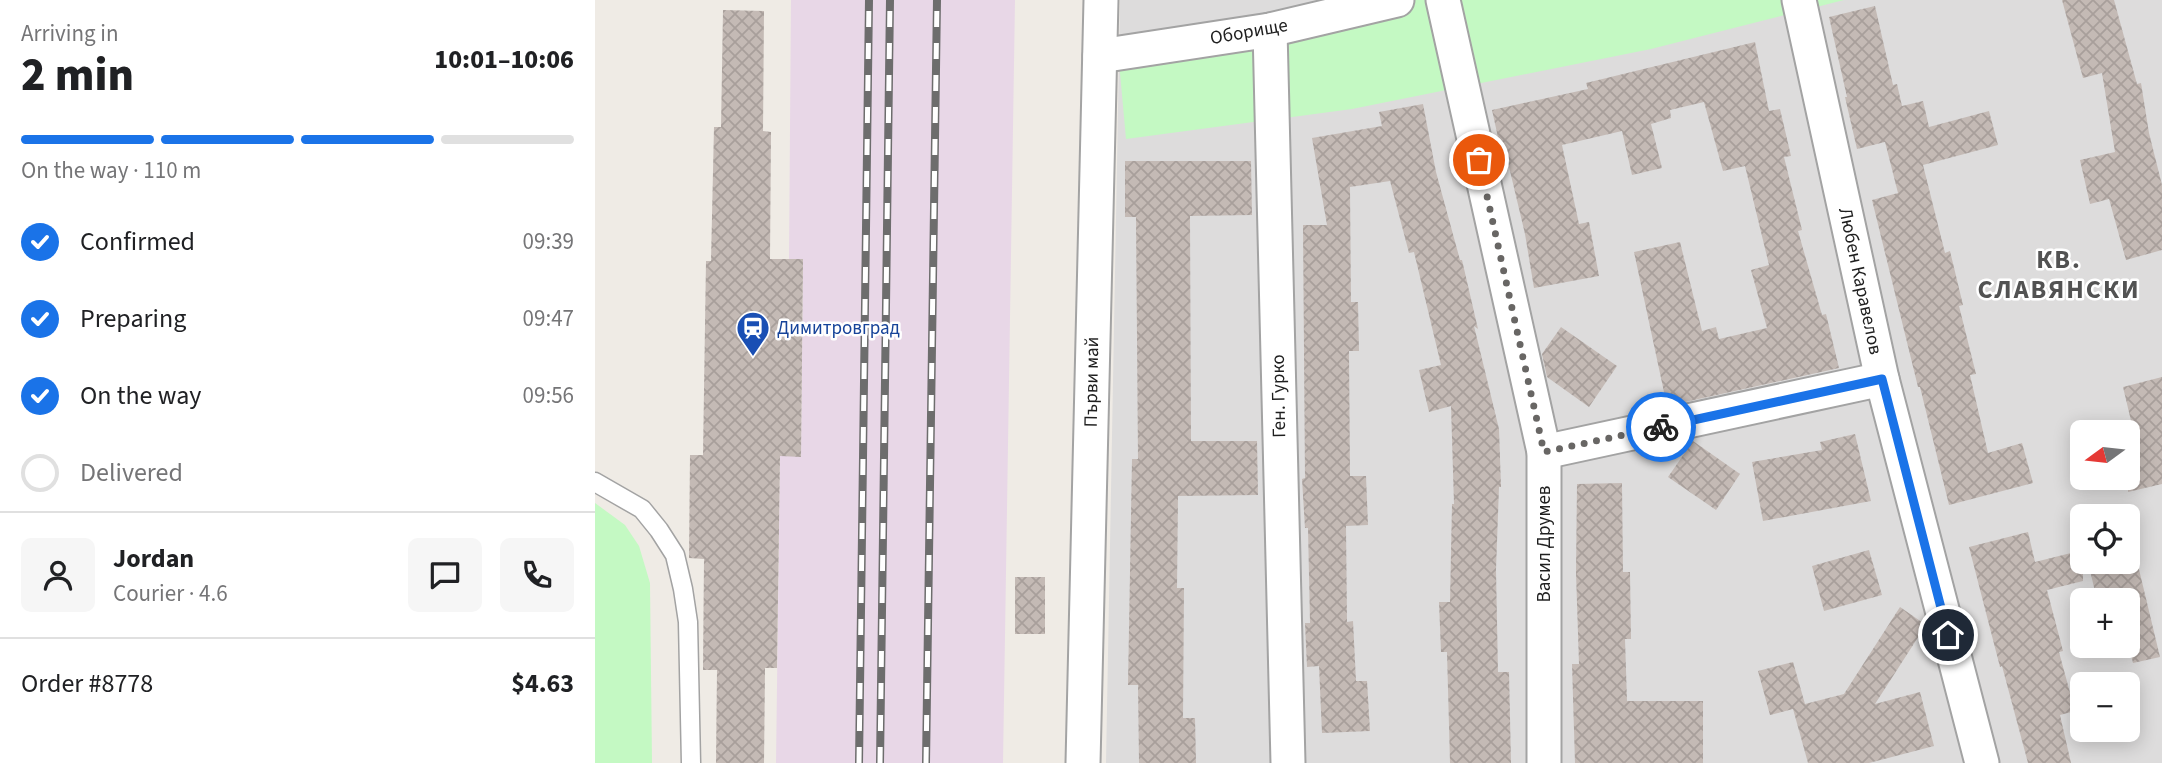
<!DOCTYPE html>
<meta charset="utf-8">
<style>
:root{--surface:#fff;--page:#f6f6f6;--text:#202124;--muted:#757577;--line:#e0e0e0;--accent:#1a73e8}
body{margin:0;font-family:"Source Sans 3",sans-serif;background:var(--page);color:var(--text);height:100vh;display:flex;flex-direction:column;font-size:26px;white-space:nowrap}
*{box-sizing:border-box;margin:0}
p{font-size:23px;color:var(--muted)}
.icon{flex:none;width:38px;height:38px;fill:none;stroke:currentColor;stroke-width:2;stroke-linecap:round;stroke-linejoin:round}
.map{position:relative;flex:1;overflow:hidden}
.details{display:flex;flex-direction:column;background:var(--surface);width:595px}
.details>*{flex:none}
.needle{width:46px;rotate:255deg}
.controls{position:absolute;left:1475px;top:420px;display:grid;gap:14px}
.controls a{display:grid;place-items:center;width:70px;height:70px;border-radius:10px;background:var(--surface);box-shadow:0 4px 18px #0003;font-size:35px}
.pin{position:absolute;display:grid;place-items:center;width:60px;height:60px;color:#fff;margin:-30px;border:4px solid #fff;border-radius:50%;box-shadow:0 2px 7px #0007}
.courier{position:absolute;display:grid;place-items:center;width:70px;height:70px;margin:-35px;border:5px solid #1a73e8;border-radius:50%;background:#fff;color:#222;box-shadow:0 2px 9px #0007}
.headline em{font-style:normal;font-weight:800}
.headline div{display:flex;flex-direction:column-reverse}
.headline{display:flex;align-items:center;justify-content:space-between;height:119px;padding:0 21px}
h1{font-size:46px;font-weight:800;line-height:52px}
.bar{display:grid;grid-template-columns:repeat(4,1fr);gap:10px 7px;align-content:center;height:84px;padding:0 21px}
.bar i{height:9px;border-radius:5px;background:var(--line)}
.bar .on{background:var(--accent)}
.bar p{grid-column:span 4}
.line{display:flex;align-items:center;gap:18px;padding:0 21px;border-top:2px solid var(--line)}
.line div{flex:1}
.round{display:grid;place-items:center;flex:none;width:74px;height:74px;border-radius:10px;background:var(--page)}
ol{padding:0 21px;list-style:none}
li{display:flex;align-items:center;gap:21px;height:77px}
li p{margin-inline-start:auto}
li .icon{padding:7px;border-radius:50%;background:var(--accent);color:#fff;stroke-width:4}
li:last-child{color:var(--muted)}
li i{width:38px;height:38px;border:4px solid var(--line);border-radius:50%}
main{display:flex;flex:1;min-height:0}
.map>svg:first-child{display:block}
.residential{fill:#dddcdc;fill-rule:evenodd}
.railway{fill:#e8d7e7}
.park{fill:#c4f9c3}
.building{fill:url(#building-cross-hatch)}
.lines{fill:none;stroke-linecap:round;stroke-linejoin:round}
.lane-casing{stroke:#a3a3a3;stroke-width:21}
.street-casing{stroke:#a3a3a3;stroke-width:37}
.lane{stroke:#fff;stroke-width:18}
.street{stroke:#fff;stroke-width:33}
.rail-casing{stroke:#6d6d6d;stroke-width:8}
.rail{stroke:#fff;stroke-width:5;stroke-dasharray:16;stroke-linecap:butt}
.done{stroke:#686664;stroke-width:7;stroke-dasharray:0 12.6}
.route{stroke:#1a73e8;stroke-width:9}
.labels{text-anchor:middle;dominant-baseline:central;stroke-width:5;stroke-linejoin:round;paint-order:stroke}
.street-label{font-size:19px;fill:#1f1f1f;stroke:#fff}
.transit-label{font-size:19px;fill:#164399;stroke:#fff;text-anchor:start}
.district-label{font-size:26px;font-weight:bold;letter-spacing:2px;fill:#525252;stroke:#fff}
</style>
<main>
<section class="details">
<div class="headline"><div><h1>2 min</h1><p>Arriving in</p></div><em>10:01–10:06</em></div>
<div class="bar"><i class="on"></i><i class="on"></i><i class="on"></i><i></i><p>On the way · 110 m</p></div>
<ol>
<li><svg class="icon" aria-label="check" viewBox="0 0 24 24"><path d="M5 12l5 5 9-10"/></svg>Confirmed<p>09:39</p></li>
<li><svg class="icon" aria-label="check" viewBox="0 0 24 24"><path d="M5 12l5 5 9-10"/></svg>Preparing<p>09:47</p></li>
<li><svg class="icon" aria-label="check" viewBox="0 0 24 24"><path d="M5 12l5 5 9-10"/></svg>On the way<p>09:56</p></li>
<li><i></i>Delivered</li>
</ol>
<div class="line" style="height:126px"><a class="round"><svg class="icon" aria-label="person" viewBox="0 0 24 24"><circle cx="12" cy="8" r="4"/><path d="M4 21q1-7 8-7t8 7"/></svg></a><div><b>Jordan</b><p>Courier · 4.6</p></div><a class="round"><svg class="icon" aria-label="chat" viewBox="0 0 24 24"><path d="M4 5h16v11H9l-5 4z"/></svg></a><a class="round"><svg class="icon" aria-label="phone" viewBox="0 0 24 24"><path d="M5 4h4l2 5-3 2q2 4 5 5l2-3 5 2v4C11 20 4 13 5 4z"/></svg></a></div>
<div class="line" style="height:91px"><div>Order #8778</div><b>$4.63</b></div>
</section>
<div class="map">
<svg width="1567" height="763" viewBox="0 0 1567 763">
<defs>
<pattern id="building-cross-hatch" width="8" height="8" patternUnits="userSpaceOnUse" patternTransform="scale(1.75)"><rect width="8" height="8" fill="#c4bab5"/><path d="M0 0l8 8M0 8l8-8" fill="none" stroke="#a89f9b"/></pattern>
</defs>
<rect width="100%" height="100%" fill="#efebe5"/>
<path class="residential" d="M525,0H1567V763H511ZM1488,432H1533V478H1488ZM1488,516H1533V562H1488ZM1488,600H1533V646H1488ZM1488,684H1533V730H1488Z"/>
<polygon class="railway" points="196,0 420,0 408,763 181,763 185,456 206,456 208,260 194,259"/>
<g class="park">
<polygon points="777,0 1249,0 1056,49 757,109 531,139 523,51"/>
<polygon points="0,503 30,525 44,546 55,583 57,763 0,763"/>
</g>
<g class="building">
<polygon points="1467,0 1519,0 1542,84 1546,83 1554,133 1567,185 1567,250 1531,260 1514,199 1495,204 1485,160 1520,152 1507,73 1488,78"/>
<polygon points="1280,6 1298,85 1302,84 1307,106 1328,101 1334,127 1394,111 1403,145 1328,165 1350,253 1355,251 1368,305 1364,306 1381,374 1375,375 1393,453 1427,443 1438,483 1354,505 1325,387 1323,387 1277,200 1303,193 1290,142 1262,149 1250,97 1252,97 1234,17"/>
<polygon points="128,10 169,11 168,131 176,132 175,259 208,259 206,457 185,456 182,668 170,668 169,763 121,763 122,670 108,670 109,559 94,558 95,455 108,455 111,261 116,261 119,127 126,127"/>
<polygon points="1160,42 1174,111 1185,109 1196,156 1189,157 1207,230 1203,231 1227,315 1231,314 1244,368 1072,406 1039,252 1085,242 1107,331 1121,327 1124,339 1172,328 1156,270 1174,265 1150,166 1128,171 1109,102 1075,110 1076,118 1056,124 1067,168 1037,175 1027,131 967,145 984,224 994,222 1004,276 939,288 930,234 910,150 906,151 897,110 993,89 991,83"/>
<polygon points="828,104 841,172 865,260 867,260 883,329 879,326 904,429 906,487 904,487 901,570 903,672 914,672 916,763 855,763 852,652 846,652 844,602 855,602 857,504 859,504 856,406 834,412 824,370 846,365 819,252 814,253 795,181 755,187 756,302 763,302 764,351 754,351 755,476 771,476 773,525 751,526 752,622 758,621 761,681 772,681 775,731 727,733 724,666 712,667 710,623 715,623 713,528 710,528 707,479 710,478 708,225 732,225 717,138 787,126 784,112"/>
<polygon points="530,161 656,161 657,215 595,216 596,441 662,441 663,495 583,496 582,588 589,588 588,718 600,718 601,763 544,763 543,685 533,685 537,459 543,459 541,217 530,217"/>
<polygon points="966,327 1022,366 994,407 952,377 947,354"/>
<polygon points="1567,377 1567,484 1533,492 1533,444 1541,442 1528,387"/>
<polygon points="1260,434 1276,501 1168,521 1157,462 1227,450 1225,442"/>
<polygon points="1098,441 1145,474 1121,510 1073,477"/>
<polygon points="1027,483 1028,572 1035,572 1036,639 1030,639 1032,701 1108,701 1108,763 980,763 977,664 984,664 981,573 982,484"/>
<polygon points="1433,532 1440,562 1488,550 1488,581 1452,590 1468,651 1464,652 1480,711 1465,715 1476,763 1433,763 1407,666 1405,667 1374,547"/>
<polygon points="1274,550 1287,595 1229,611 1217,566"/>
<polygon points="1542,561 1565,657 1538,663 1533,642 1533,600 1502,600 1493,562"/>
<rect x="420" y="577" width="30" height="57"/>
<polygon points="1305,607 1331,625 1280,704 1325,692 1339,746 1274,763 1213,763 1198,709 1175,715 1163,671 1198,662 1210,704 1249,694"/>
</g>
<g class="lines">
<defs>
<polyline id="lane" points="0,482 47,509 64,530 80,555 88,589 93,622 96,763"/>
<g id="street">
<polyline points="848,0 949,452 949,763"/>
<polyline points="1204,0 1287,379 1387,763"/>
<polyline points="675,30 693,763"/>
<polyline points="505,56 675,30 802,0"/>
<polyline points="949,452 1287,379"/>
<polyline points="488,763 506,0"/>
</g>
</defs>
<use href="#lane" class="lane-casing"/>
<use href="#street" class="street-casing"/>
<use href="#lane" class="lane"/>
<use href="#street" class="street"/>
<defs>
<g id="rail">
<polyline points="264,763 274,0"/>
<polyline points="285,763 295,0"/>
<polyline points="331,763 342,0"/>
</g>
</defs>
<use href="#rail" class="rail-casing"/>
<use href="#rail" class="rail"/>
</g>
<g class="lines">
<polyline class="done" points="884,160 949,452 1066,427"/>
<polyline class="route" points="1066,427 1287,379 1353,635"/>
</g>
<defs>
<symbol id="station-pin" viewBox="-11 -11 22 30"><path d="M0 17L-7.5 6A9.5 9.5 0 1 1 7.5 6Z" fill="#1a4fb4" stroke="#fff"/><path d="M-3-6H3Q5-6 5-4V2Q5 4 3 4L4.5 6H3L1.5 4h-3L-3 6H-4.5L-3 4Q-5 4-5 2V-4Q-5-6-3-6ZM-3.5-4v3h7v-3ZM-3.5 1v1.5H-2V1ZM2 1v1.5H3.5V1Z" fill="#fff"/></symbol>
</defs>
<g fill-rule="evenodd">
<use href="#station-pin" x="139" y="309" width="38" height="52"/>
</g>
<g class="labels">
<g class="street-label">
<text transform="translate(654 32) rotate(-10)">Оборище</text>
<text transform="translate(1265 281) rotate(78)">Любен Каравелов</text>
<text transform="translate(497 382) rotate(-89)">Първи май</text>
<text transform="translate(684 396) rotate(-91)">Ген. Гурко</text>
<text transform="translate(949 544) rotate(-90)">Васил Друмев</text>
</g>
<g class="transit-label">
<text x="182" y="328">Димитровград</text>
</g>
<g class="district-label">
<text x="1464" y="259">КВ.<tspan x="1464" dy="30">СЛАВЯНСКИ</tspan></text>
</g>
</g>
</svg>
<div class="controls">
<a><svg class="needle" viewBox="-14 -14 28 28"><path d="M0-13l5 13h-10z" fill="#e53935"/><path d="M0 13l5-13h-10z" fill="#757577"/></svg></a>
<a><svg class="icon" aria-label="locate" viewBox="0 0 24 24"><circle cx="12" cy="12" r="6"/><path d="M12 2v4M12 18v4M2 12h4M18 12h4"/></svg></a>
<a>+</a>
<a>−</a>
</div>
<div class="pin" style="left:884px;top:160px;background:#ea580c"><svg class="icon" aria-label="bag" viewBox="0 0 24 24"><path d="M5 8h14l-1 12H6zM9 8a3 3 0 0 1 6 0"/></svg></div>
<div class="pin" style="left:1353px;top:635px;background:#1f2937"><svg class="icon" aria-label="home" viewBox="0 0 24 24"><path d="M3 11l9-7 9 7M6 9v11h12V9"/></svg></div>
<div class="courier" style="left:1066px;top:427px"><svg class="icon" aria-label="bike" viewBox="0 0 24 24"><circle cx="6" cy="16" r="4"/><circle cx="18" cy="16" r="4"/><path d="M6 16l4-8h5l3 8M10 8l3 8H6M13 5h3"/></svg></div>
</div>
</main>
